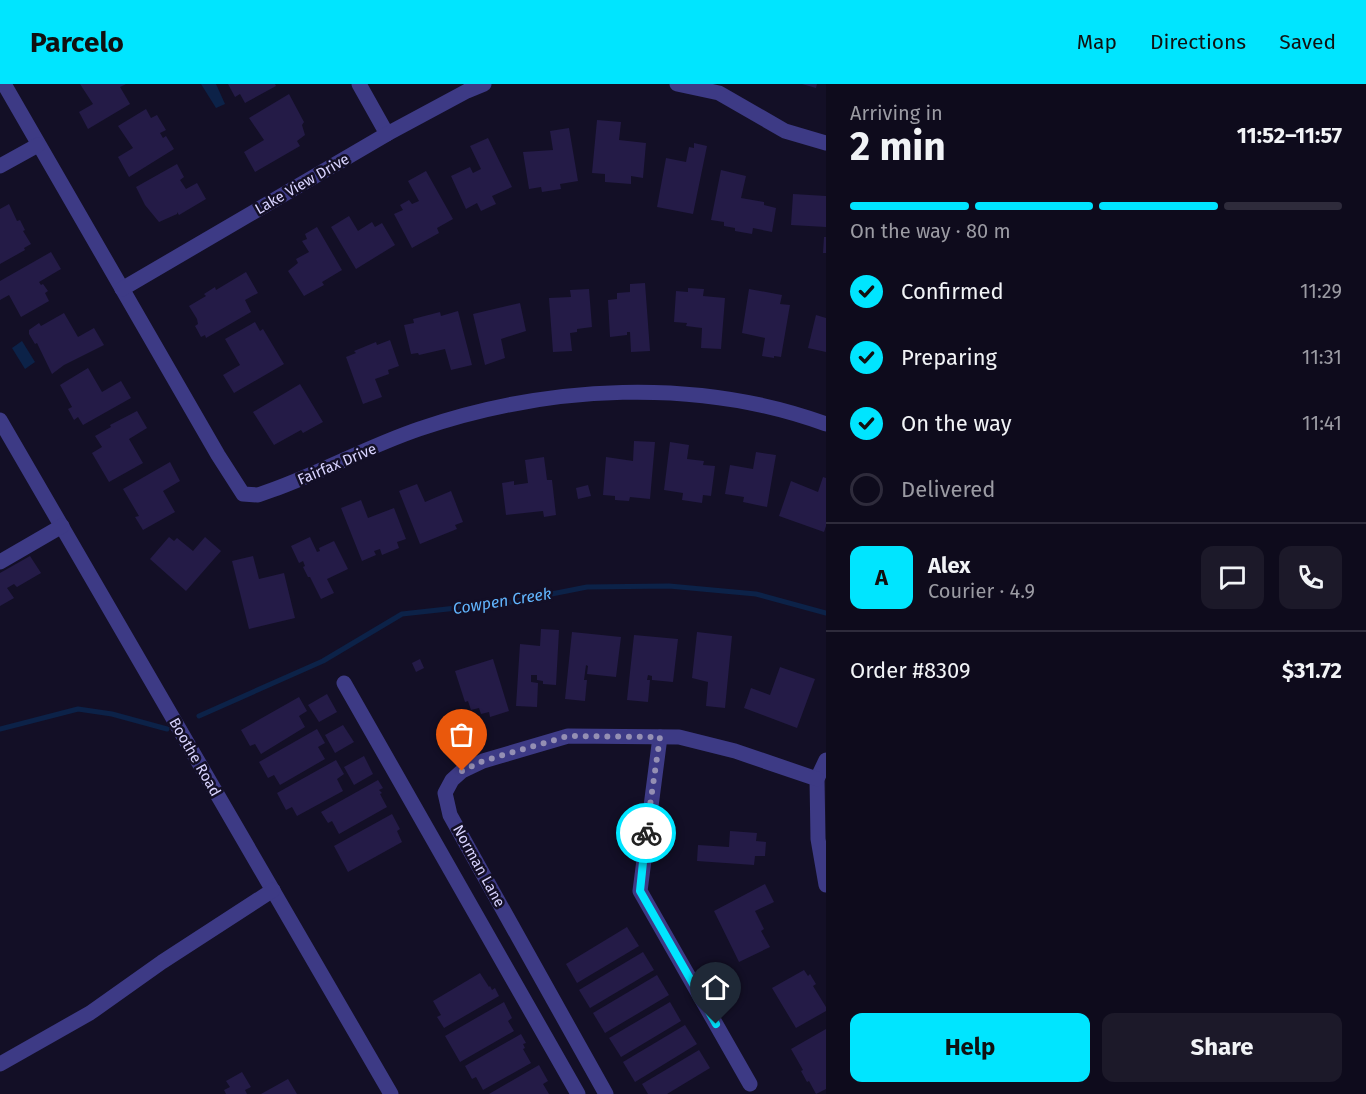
<!DOCTYPE html>
<meta charset="utf-8">
<style>
:root{--surface:#0e0b1c;--page:#1c1929;--text:#f1f3f6;--muted:#9b9ba3;--line:#2e2b3b;--accent:#00e5ff}
body{margin:0;font-family:"Fira Sans",sans-serif;background:var(--page);color:var(--text);height:100vh;display:flex;flex-direction:column;font-size:22px;white-space:nowrap}
*{box-sizing:border-box;margin:0}
p{font-size:20px;color:var(--muted)}
.icon{flex:none;width:33px;height:33px;fill:none;stroke:currentColor;stroke-width:2;stroke-linecap:round;stroke-linejoin:round}
.map{position:relative;flex:1;overflow:hidden}
.panel{display:flex;flex-direction:column;background:var(--surface);width:540px}
.panel>*{flex:none}
.pin{position:absolute;display:grid;place-items:center;width:51px;height:51px;color:#fff;margin:-62px -26px;border-radius:50% 50% 50% 0;rotate:-45deg;box-shadow:0 0 6px #0007}
.pin .icon{rotate:45deg}
.courier{position:absolute;display:grid;place-items:center;width:60px;height:60px;margin:-30px;border:4px solid #00e5ff;border-radius:50%;background:#fff;color:#222;box-shadow:0 2px 8px #0007}
.overview em{font-style:normal;font-weight:700}
.overview div{display:flex;flex-direction:column-reverse}
.overview{display:flex;align-items:center;justify-content:space-between;height:102px;padding:0 24px}
h1{font-size:39px;font-weight:700;line-height:45px}
.bar{display:grid;grid-template-columns:repeat(4,1fr);gap:9px 6px;align-content:center;height:72px;padding:0 24px}
.bar i{height:8px;border-radius:4px;background:var(--line)}
.bar .on{background:var(--accent)}
.bar p{grid-column:span 4}
.line{display:flex;align-items:center;gap:15px;padding:0 24px;border-top:2px solid var(--line)}
.line div{flex:1}
.round{display:grid;place-items:center;flex:none;width:63px;height:63px;border-radius:12px;background:var(--page)}
ol{padding:0 24px;list-style:none}
li{display:flex;align-items:center;gap:18px;height:66px}
li p{margin-inline-start:auto}
li .icon{padding:6px;border-radius:50%;background:var(--accent);color:#111;stroke-width:4}
li:last-child{color:var(--muted)}
li i{width:33px;height:33px;border:3px solid var(--line);border-radius:50%}
.cta{display:flex;gap:12px;margin-top:auto;padding:12px 24px}
.cta a{flex:1;height:69px;border-radius:12px;background:var(--accent);color:#111;font-size:24px;font-weight:700;line-height:69px;text-align:center}
.cta a+a{background:var(--page);color:var(--text)}
header{display:flex;align-items:center;gap:36px;box-sizing:border-box;height:84px;padding:0 30px;background:var(--accent);color:#111}
header strong{font-size:28px}
nav{display:flex;gap:33px;margin-inline-start:auto;font-size:21px}
main{display:flex;flex:1;min-height:0}
.map>svg:first-child{display:block}
.water{fill:#0c2248}
.lines{fill:none;stroke-linecap:round;stroke-linejoin:round}
.stream{stroke:#0c2248;stroke-width:5}
.building{fill:#241b47}
.minor{stroke:#3d3a85;stroke-width:15}
.done{stroke:#948fb3;stroke-width:6;stroke-dasharray:0 10.8}
.route{stroke:#00e5ff;stroke-width:8}
.labels{text-anchor:middle;dominant-baseline:central;stroke-width:5;stroke-linejoin:round;paint-order:stroke}
.street-label{font-size:15px;fill:#d9d4ff;stroke:#130f26}
.water-label{font-size:16px;font-style:italic;fill:#62b6ff;stroke:#130f26}
</style>
<header>
<strong>Parcelo</strong>
<nav><a>Map</a><a>Directions</a><a>Saved</a></nav>
</header>
<main>
<div class="map">
<svg width="826" height="1010" viewBox="0 0 826 1010">
<rect width="100%" height="100%" fill="#130f26"/>
<g class="water">
<polygon points="201,0 216,0 225,20 216,24"/>
<polygon points="22,257 35,278 25,285 12,264"/>
</g>
<g class="lines">
<g class="stream">
<polyline points="199,632 323,577 402,530 511,518 587,503 669,502 756,510 826,529"/>
<polyline points="0,645 78,625 112,630 167,645"/>
</g>
</g>
<g class="building">
<polygon points="80,0 126,0 120,3 130,20 88,45 79,28 93,20"/>
<polygon points="228,0 275,0 276,2 245,19 240,10 235,13"/>
<polygon points="802,0 817,0 816,4"/>
<polygon points="289,10 304,38 302,41 305,51 297,57 300,62 255,88 244,68 264,56 249,34"/>
<polygon points="146,25 151,34 157,31 166,46 160,49 163,54 166,52 174,65 129,93 118,73 133,64 118,42"/>
<polygon points="597,36 621,38 619,56 646,59 643,94 631,92 631,100 605,98 605,90 592,89"/>
<polygon points="569,44 578,97 560,100 561,105 542,108 541,103 529,105 523,68 553,66 550,47"/>
<polygon points="488,54 512,103 492,112 496,120 481,127 477,119 466,125 451,92 470,83 473,89 481,85 470,62"/>
<polygon points="694,59 707,62 693,130 657,123 666,74 686,78 689,63 694,64"/>
<polygon points="177,80 184,93 180,96 186,105 197,99 206,115 179,131 177,128 177,130 159,138 145,121 136,103"/>
<polygon points="721,86 746,92 741,114 764,118 764,121 776,124 772,148 753,144 752,150 735,147 735,144 724,142 724,138 711,136"/>
<polygon points="426,87 453,135 437,144 439,149 412,164 394,130 403,126 400,121 409,116 412,120 419,117 408,97"/>
<polygon points="793,110 826,112 826,143 791,141"/>
<polygon points="9,120 17,137 20,136 25,146 23,147 31,160 24,164 25,166 0,180 0,125"/>
<polygon points="349,132 358,147 372,138 375,143 382,139 395,161 356,185 331,143"/>
<polygon points="317,143 342,186 322,198 324,201 304,212 288,187 298,179 296,175 309,168 302,157 307,155 305,150"/>
<polygon points="824,153 826,153 826,169 823,169"/>
<polygon points="51,168 61,185 39,198 41,201 43,200 48,207 45,209 49,217 21,233 9,211 0,216 0,197"/>
<polygon points="246,188 258,209 245,216 251,228 206,254 205,251 201,253 195,242 198,240 197,235 189,222 206,212 204,210 215,203 216,206"/>
<polygon points="645,199 650,267 631,268 630,248 627,248 627,251 610,253 608,216 617,215 617,209 630,208 630,200"/>
<polygon points="688,204 704,205 703,212 725,214 721,265 701,264 702,244 686,242 687,239 674,238 676,207 688,208"/>
<polygon points="589,205 592,243 577,245 577,248 570,249 572,267 553,268 549,214 571,213 570,206"/>
<polygon points="749,205 782,211 780,220 790,221 781,273 774,272 774,274 762,272 765,254 742,249"/>
<polygon points="520,219 526,247 501,255 505,274 485,281 473,230"/>
<polygon points="458,227 472,281 451,286 445,265 419,271 418,269 411,270 404,241 414,239 413,235 440,228 441,232"/>
<polygon points="64,229 78,253 94,244 104,261 64,281 52,290 37,259 35,260 29,250 29,246 39,239 41,242"/>
<polygon points="816,231 826,234 826,268 808,264"/>
<polygon points="255,238 260,247 263,245 284,280 234,309 223,291 240,281 225,255"/>
<polygon points="390,256 399,282 388,286 389,290 375,295 382,313 363,320 346,273 356,269 354,267 376,258 377,261"/>
<polygon points="88,284 102,308 121,297 131,314 83,341 78,333 74,336 68,325 72,323 60,301"/>
<polygon points="300,300 323,338 303,349 301,346 274,361 253,328"/>
<polygon points="137,327 147,344 129,355 143,379 109,398 92,369 102,363 95,352 111,343 110,341"/>
<polygon points="634,357 655,358 650,415 630,413 629,417 615,416 615,412 603,411 606,373 633,377"/>
<polygon points="670,358 689,361 687,375 704,377 703,381 715,382 711,412 703,411 702,419 682,416 683,409 664,406"/>
<polygon points="756,368 776,371 767,423 743,418 744,413 725,410 730,381 753,385"/>
<polygon points="544,373 547,396 552,396 556,431 544,433 543,427 506,431 502,399 514,397 514,401 528,399 525,376"/>
<polygon points="170,378 180,397 163,407 175,428 143,446 135,433 139,432 123,405"/>
<polygon points="823,393 826,394 826,442 824,448 779,432 791,397 818,408"/>
<polygon points="417,400 425,418 451,407 463,438 455,441 457,445 420,460 399,407"/>
<polygon points="588,401 591,412 578,415 576,404"/>
<polygon points="361,416 368,434 394,424 406,455 397,458 399,464 382,471 380,465 374,467 376,471 362,477 341,424"/>
<polygon points="169,453 174,457 177,454 193,467 205,453 221,467 186,507 150,475"/>
<polygon points="310,453 317,468 320,467 319,464 334,457 348,485 327,495 334,509 321,515 310,493 308,493 303,483 305,482 303,477 299,479 291,462"/>
<polygon points="30,472 41,489 17,503 14,500 7,504 14,514 0,522 0,489"/>
<polygon points="253,472 259,495 284,489 295,534 249,545 232,477"/>
<polygon points="541,545 559,546 556,601 543,600 543,597 537,596 537,591 531,591 531,598 538,599 537,623 516,622 520,560 540,562"/>
<polygon points="572,548 621,553 616,593 587,590 588,582 586,581 584,596 587,596 585,617 565,615"/>
<polygon points="697,548 732,552 725,624 706,622 708,598 692,594"/>
<polygon points="634,551 678,555 673,598 652,596 652,592 648,591 647,596 650,596 648,618 627,616"/>
<polygon points="420,575 424,584 416,588 412,579"/>
<polygon points="493,575 509,627 490,633 489,628 481,630 479,624 471,626 468,617 465,618 455,587"/>
<polygon points="780,583 815,595 797,644 744,624 751,604 770,611"/>
<polygon points="327,610 337,628 319,638 308,621"/>
<polygon points="299,613 307,627 299,632 305,643 261,670 255,660 250,662 241,646"/>
<polygon points="343,641 354,658 335,669 325,651"/>
<polygon points="317,645 325,659 318,663 325,675 280,701 274,691 268,694 259,678"/>
<polygon points="364,672 373,690 354,701 344,683"/>
<polygon points="336,676 344,690 337,695 343,707 297,732 292,723 286,726 277,709"/>
<polygon points="378,696 383,704 379,706 382,709 380,710 387,723 339,750 332,737 328,739 321,728"/>
<polygon points="392,730 400,745 397,747 402,758 348,788 334,762"/>
<polygon points="730,747 757,749 756,757 766,758 765,772 755,772 754,781 697,777 698,761 729,763"/>
<polygon points="765,800 774,818 755,827 764,845 761,847 770,863 739,878 714,827"/>
<polygon points="627,843 639,862 577,899 566,880"/>
<polygon points="643,868 654,886 590,924 579,906"/>
<polygon points="804,886 808,892 810,890 816,900 813,902 826,923 826,927 796,944 772,904"/>
<polygon points="480,889 489,903 490,902 492,906 495,904 499,912 444,944 437,933 441,931 433,917"/>
<polygon points="657,891 669,911 605,949 593,929"/>
<polygon points="504,918 512,934 508,937 514,947 460,978 445,952"/>
<polygon points="670,918 681,937 621,973 609,954"/>
<polygon points="685,941 697,960 635,998 623,978"/>
<polygon points="826,945 826,1005 816,1010 809,997 807,998 801,987 803,986 791,965"/>
<polygon points="521,950 526,959 523,960 525,964 523,965 531,979 483,1006 476,993 472,995 465,982"/>
<polygon points="699,966 710,984 667,1010 648,1010 642,1000"/>
<polygon points="539,981 548,997 543,1000 549,1010 489,1010"/>
<polygon points="242,988 251,1003 245,1006 247,1010 226,1010 224,1006 230,1003 226,997"/>
<polygon points="288,995 297,1010 261,1010"/>
</g>
<g class="lines">
<g class="minor">
<path d="M4,0L218,371L243,410L258,411L272,406C322,388 369,362 419,345C548,301 697,293 826,340"/>
<polyline points="359,0 387,50"/>
<polyline points="677,0 719,9 785,47 826,59"/>
<polyline points="0,82 38,61"/>
<polyline points="122,205 387,50 467,7 484,0"/>
<polyline points="0,336 391,1010"/>
<polyline points="0,478 62,442"/>
<polyline points="344,599 578,1010"/>
<polyline points="660,653 640,807 750,1000"/>
<polyline points="826,676 817,695 818,755 826,801"/>
<polyline points="0,980 90,929 162,878 273,806"/>
<polyline points="606,1010 450,731 445,709 452,696 462,687 483,677 568,652 679,653 735,667 817,695"/>
</g>
</g>
<g class="lines">
<polyline class="done" points="462,687 483,677 568,652 660,653 646,749"/>
<polyline class="route" points="646,749 640,807 716,940"/>
</g>
<g class="labels">
<g class="street-label">
<text transform="translate(302 100) rotate(-30)">Lake View Drive</text>
<text transform="translate(337 380) rotate(-23)">Fairfax Drive</text>
<text transform="translate(195 673) rotate(60)">Boothe Road</text>
<text transform="translate(479 782) rotate(61)">Norman Lane</text>
</g>
<g class="water-label">
<text transform="translate(502 517) rotate(-9)">Cowpen Creek</text>
</g>
</g>
</svg>
<div class="pin" style="left:462px;top:687px;background:#ea580c"><svg class="icon" aria-label="bag" viewBox="0 0 24 24"><path d="M5 8h14l-1 12H6zM9 8a3 3 0 0 1 6 0"/></svg></div>
<div class="pin" style="left:716px;top:940px;background:#1f2937"><svg class="icon" aria-label="home" viewBox="0 0 24 24"><path d="M3 11l9-7 9 7M6 9v11h12V9"/></svg></div>
<div class="courier" style="left:646px;top:749px"><svg class="icon" aria-label="bike" viewBox="0 0 24 24"><circle cx="6" cy="16" r="4"/><circle cx="18" cy="16" r="4"/><path d="M6 16l4-8h5l3 8M10 8l3 8H6M13 5h3"/></svg></div>
</div>
<section class="panel">
<div class="overview"><div><h1>2 min</h1><p>Arriving in</p></div><em>11:52–11:57</em></div>
<div class="bar"><i class="on"></i><i class="on"></i><i class="on"></i><i></i><p>On the way · 80 m</p></div>
<ol>
<li><svg class="icon" aria-label="check" viewBox="0 0 24 24"><path d="M5 12l5 5 9-10"/></svg>Confirmed<p>11:29</p></li>
<li><svg class="icon" aria-label="check" viewBox="0 0 24 24"><path d="M5 12l5 5 9-10"/></svg>Preparing<p>11:31</p></li>
<li><svg class="icon" aria-label="check" viewBox="0 0 24 24"><path d="M5 12l5 5 9-10"/></svg>On the way<p>11:41</p></li>
<li><i></i>Delivered</li>
</ol>
<div class="line" style="height:108px"><b class="round" style="background:var(--accent);color:#111">A</b><div><b>Alex</b><p>Courier · 4.9</p></div><a class="round"><svg class="icon" aria-label="chat" viewBox="0 0 24 24"><path d="M4 5h16v11H9l-5 4z"/></svg></a><a class="round"><svg class="icon" aria-label="phone" viewBox="0 0 24 24"><path d="M5 4h4l2 5-3 2q2 4 5 5l2-3 5 2v4C11 20 4 13 5 4z"/></svg></a></div>
<div class="line" style="height:78px"><div>Order #8309</div><b>$31.72</b></div>
<div class="cta"><a>Help</a><a>Share</a></div>
</section>
</main>
